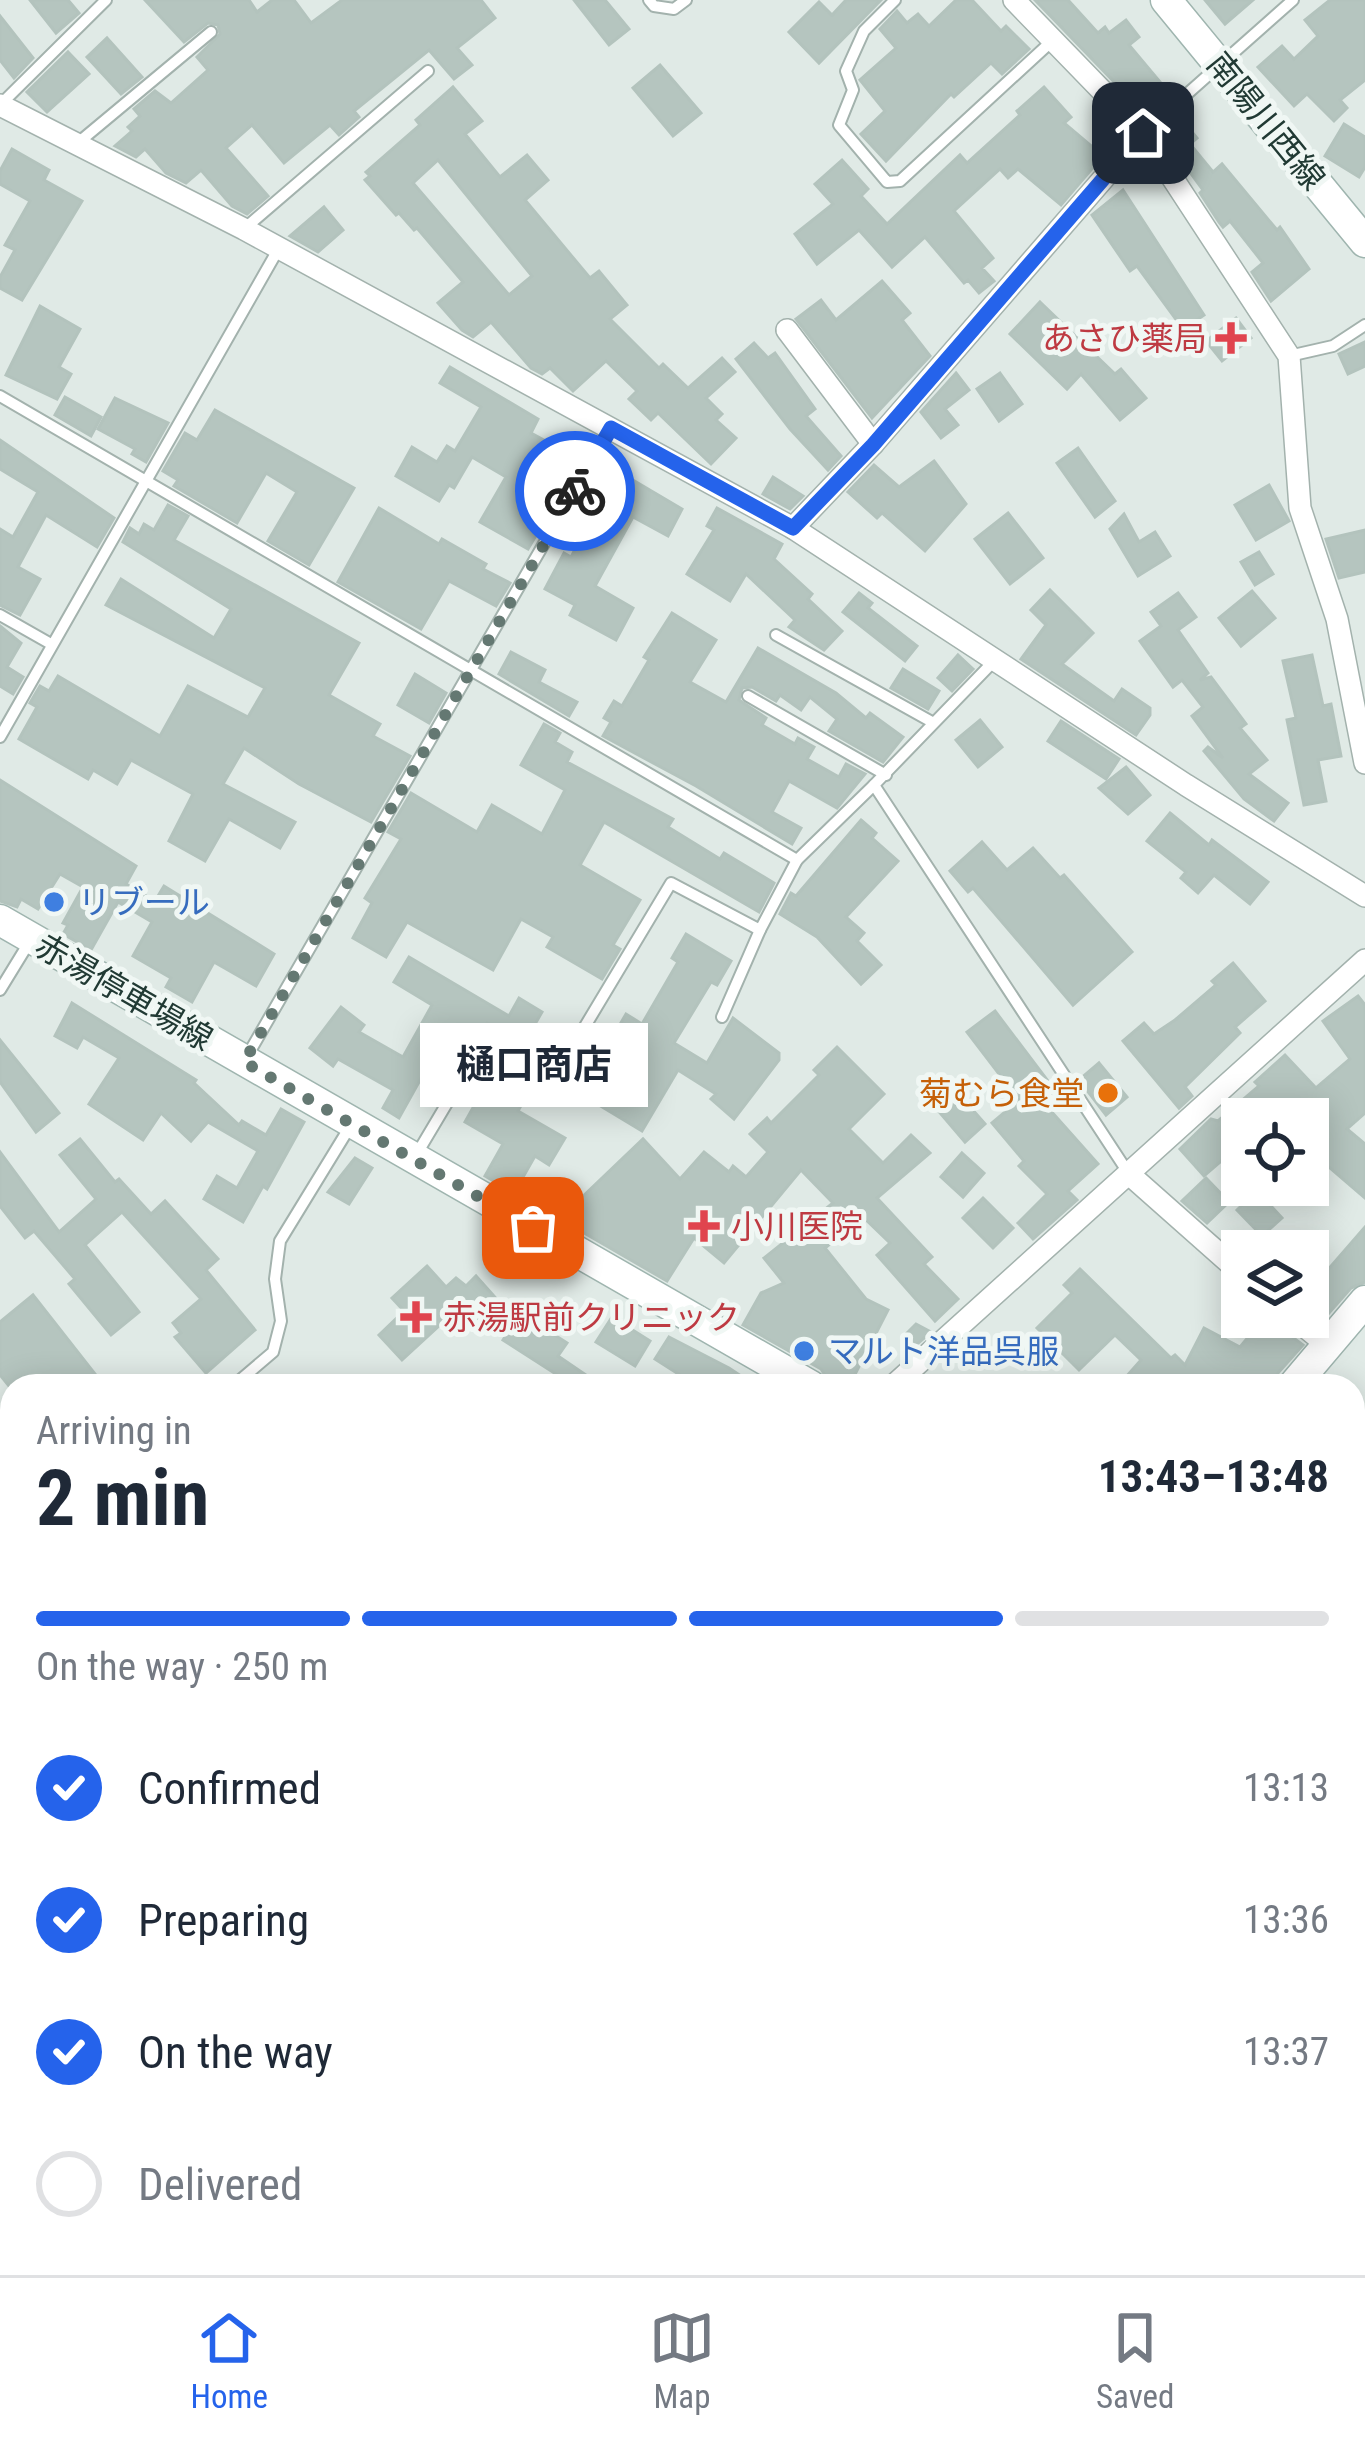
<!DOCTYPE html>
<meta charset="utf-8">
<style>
:root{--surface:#fff;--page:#f6f6f7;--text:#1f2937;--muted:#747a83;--line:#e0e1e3;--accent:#2563eb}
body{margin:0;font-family:"Roboto Condensed","Noto Sans JP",sans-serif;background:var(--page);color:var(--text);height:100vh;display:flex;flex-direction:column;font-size:45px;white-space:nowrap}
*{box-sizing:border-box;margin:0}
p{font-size:39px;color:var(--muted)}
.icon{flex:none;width:66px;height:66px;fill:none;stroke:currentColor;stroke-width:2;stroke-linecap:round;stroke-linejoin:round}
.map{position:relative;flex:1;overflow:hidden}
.sheet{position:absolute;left:0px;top:1374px;width:1365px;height:903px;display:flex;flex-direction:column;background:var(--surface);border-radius:36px 36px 0 0;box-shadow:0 6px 30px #0003}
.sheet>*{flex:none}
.controls{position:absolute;left:1221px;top:1098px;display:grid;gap:24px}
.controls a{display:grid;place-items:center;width:108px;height:108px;border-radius:0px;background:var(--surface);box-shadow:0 6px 30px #0003;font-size:60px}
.pin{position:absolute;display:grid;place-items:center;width:102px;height:102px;color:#fff;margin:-51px;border-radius:24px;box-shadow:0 6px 18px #0006}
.courier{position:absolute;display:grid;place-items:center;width:120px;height:120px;margin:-60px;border:9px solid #2563eb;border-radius:50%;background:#fff;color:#222;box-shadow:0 3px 15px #0007}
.bubble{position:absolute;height:84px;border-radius:0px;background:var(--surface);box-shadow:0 6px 30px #0003;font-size:39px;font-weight:700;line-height:84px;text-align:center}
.overview em{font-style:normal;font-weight:700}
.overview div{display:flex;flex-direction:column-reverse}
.overview{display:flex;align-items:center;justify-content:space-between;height:204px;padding:0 36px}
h1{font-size:78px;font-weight:700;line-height:90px}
.bar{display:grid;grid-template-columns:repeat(4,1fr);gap:18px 12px;align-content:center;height:144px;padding:0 36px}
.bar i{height:15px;border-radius:9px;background:var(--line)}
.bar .current{background:var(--accent)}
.bar p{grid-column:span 4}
ol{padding:0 36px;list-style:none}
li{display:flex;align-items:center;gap:36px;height:132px}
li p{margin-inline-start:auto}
li .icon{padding:12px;border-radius:50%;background:var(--accent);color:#fff;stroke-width:4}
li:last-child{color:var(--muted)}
li i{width:66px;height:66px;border:6px solid var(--line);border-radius:50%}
.tab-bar{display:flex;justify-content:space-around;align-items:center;height:168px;border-top:3px solid var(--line);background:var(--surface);font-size:33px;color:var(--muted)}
.tab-bar a{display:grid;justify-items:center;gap:6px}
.tab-bar .current{color:var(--accent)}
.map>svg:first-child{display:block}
.water{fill:#89bfce}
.building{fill:#b5c5bf;stroke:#b3c3bd;stroke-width:3;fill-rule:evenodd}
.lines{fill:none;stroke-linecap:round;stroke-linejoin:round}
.service-casing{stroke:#a3b2ad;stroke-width:14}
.minor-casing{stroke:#a3b2ad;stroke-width:24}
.tertiary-casing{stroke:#a3b2ad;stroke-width:30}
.secondary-casing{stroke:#9fb5af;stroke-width:33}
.service{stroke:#fff;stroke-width:10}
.minor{stroke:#fff;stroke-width:21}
.tertiary{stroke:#fff;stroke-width:27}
.secondary{stroke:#fff;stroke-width:30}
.rail{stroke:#5c7570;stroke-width:6;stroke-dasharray:24 12;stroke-linecap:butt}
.done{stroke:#647872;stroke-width:12;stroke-dasharray:0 21.6}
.route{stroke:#2563eb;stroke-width:15}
.health-dot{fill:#e0444e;stroke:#f0f7f4;stroke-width:4.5}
.shop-dot{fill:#3f7fe0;stroke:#f0f7f4;stroke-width:4.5}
.food-dot{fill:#e8710a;stroke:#f0f7f4;stroke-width:4.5}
.labels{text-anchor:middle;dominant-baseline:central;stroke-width:10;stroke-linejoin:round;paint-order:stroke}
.street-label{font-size:33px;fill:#213a34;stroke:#f0f7f4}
.health-label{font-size:33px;fill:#be3a42;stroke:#f0f7f4;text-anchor:start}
.shop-label{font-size:33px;fill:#366cbe;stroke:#f0f7f4;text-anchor:start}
.food-label{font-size:33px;fill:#c56008;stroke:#f0f7f4;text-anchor:end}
</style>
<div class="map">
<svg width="1365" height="2275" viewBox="0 0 1365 2275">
<rect width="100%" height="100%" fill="#e0eae6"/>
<polygon class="water" points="1353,2119 1359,2128 1353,2148 1365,2178 1365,2259 1358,2275 1315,2275 1316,2265 1353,2265"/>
<g class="building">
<polygon points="30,0 68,0 79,13 56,33"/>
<polygon points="145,0 249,0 257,12 272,0 294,0 311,23 342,0 481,0 495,18 457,48 472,65 454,79 429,50 354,111 359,117 339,135 330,125 284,163 252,125 226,148 268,196 247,214 232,206 201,170 186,183 166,173 145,149 136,157 115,146 132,131 128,127 140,116 134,109 155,91 171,103 208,70 197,57 220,34 218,25 208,23 184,42"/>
<polygon points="574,0 605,0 629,29 609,45"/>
<polygon points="846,0 881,0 819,63 789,32 819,2 832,15"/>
<polygon points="956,0 972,0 1001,31 1006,26 1029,49 1002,74 991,63 954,97 951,94 886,161 861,134 885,111 860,80 896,48 880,29 897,11 907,23 918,14 929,26"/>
<polygon points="1035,0 1068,0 1098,33 1105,27 1109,33 1126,20 1139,37 1129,45 1171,95 1147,116"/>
<polygon points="1205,0 1253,0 1225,24"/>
<polygon points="1330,0 1365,0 1365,80 1340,100 1347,108 1334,121 1307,94 1294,106 1258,67 1282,46 1294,59 1318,36 1305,20"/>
<polygon points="0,16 33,58 14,78 0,60"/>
<polygon points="107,38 142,77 121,94 87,57"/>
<polygon points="68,52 89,74 47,112 27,92"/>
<polygon points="660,65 701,113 673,136 633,88"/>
<path d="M453,87L482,121L465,134L500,177L527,155L548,180L525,200L590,278L599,271L627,305L610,319L659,368L663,364L688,388L722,358L735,372L706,398L722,414L716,420L736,438L711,464L658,413L651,420L629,399L637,391L606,361L573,391L550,368L542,374L531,368L491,322L473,337L462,330L438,303L463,282L417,228L414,230L399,213L396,215L365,180L370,176L366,172L420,125L416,120ZM438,160L532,276L509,295L413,183Z"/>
<polygon points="1044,87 1071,117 1064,123 1103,156 1061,205 1018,169 1008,178 1000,169 954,211 993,258 982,268 994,281 979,293 968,280 964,283 925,237 892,267 859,230 817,264 795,234 833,204 815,184 842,160 868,189 861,196 887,224 960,155 967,163 1020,115 1017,111"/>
<polygon points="1178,115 1197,138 1190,144 1213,172 1222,164 1277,230 1280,227 1309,269 1271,301 1252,272 1263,263 1230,221 1223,227 1219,222 1200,193 1203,190 1160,131"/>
<polygon points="1344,124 1365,137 1365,167 1359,177 1325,156"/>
<polygon points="12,149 49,170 44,180 82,201 22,300 0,288 0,277 15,250 5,245 30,201 0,184 0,171"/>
<polygon points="1123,190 1204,315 1183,329 1137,266 1130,271 1092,215"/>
<polygon points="324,207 343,230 318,252 290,236"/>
<polygon points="882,281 910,313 902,320 930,356 872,418 796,319 821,300 836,320"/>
<polygon points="1040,302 1115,374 1121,369 1146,398 1120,420 1081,374 1067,389 1010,334"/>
<polygon points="40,306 80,329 59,367 71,374 57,399 6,375"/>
<polygon points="1236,318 1251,338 1222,361 1206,341"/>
<polygon points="1365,342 1365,366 1348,374 1339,354"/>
<polygon points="754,343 768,358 775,353 815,409 806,416 841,456 828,470 790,429 736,359"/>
<polygon points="450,367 538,419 531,433 581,460 528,549 480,522 506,477 472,457 454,488 449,485 439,501 396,476 412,447 437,462 447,446 455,451 481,407 440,383"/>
<polygon points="956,373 969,390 945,409 958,425 941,438 921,412"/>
<polygon points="1000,373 1022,404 999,421 977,389"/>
<polygon points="65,397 101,417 91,436 55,415"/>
<polygon points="115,398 168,423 146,462 132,454 135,449 98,429"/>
<polygon points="215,410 354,488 309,565 268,541 297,492 266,473 237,523 174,486 178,480 163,471 185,433 197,440"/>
<polygon points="0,440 114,518 97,547 46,515 18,567 40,579 20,615 0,605 0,529 13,537 38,492 0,469"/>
<polygon points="1078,448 1115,501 1095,517 1057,463"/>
<polygon points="934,461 966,504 925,551 882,513 877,518 848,492 874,465 899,487"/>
<polygon points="604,463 682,509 668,536 633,517 595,586 633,608 616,640 570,615 575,605 545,589 564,553 571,557 590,522 573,512"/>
<polygon points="773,477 803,496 790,509 763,494"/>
<polygon points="1269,485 1289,521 1256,540 1235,505"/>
<polygon points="168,505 188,516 174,540 359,643 329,695 380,724 373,736 410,756 371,822 299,784 244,748 223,784 295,822 280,848 229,819 205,861 169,841 193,794 131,760 117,784 93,770 88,779 19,739 37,707 30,703 40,686 49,691 58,676 160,736 188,686 248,717 265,688 106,605 121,579 214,638 231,609 123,542 130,528 139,534 144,524 154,530"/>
<polygon points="379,508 439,544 442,539 486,564 483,569 510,583 496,606 449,581 421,629 338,582"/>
<polygon points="717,508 782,544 774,559 812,594 808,599 842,631 824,650 789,627 795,620 746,574 730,601 687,574 714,530 707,526"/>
<polygon points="1008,513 1043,558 1010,584 975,539"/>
<polygon points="1124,514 1139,542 1155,532 1170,556 1138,576 1110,529"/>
<polygon points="1365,530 1365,572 1339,578 1326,539"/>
<polygon points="1259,552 1273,574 1255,585 1241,562"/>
<polygon points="1050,590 1093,633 1062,664 1114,701 1122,689 1150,708 1150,715 1136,735 1021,659 1046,625 1031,610"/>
<polygon points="1252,591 1275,618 1241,646 1219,618"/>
<polygon points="859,593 872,603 868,608 917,646 905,661 843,612"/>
<polygon points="1178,593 1196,617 1178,630 1208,673 1200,680 1211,677 1246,724 1240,728 1267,760 1249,774 1288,803 1274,821 1244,799 1204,751 1208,747 1223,758 1192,716 1203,707 1182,680 1173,687 1140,641 1161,626 1151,612"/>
<polygon points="672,613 716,640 690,682 726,702 758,648 836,693 866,718 870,713 903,737 883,762 829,731 837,719 810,697 801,710 780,695 776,701 752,687 742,688 739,700 766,718 762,725 795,744 798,738 814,747 807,759 839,777 846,764 865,774 837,808 789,781 772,812 801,828 792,844 696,786 603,736 611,722 604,718 614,701 622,706 649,660 644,657"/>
<polygon points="0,626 21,643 7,667 23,677 13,694 0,686"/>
<polygon points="511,652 545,670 539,682 577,702 569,716 499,674"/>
<polygon points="958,655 973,669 952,691 938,678"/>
<polygon points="1312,655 1323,706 1331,704 1341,756 1318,760 1326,801 1304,805 1287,720 1296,718 1283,661"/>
<polygon points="903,669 939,691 928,709 891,688"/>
<polygon points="415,674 446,693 429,723 398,705"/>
<polygon points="980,720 1002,747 978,767 956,740"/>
<polygon points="1061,721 1119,759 1106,779 1048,741"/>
<polygon points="544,724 560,733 555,742 572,752 567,762 673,819 668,827 720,859 724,853 774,883 759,912 604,822 580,865 640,900 613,945 620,949 602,979 547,947 553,937 521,919 493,970 407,922 386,957 353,938 372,903 365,898 401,839 388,832 411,793 477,832 492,805 542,834 565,790 521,765"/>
<polygon points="1126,767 1150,795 1128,814 1099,788"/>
<polygon points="0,780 136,866 126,884 155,901 164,886 274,954 256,986 214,962 192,1002 166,987 171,978 133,956 152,922 118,902 91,950 63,934 68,925 63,923 83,887 60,874 38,909 21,899 17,907 0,901"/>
<polygon points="1170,813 1209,845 1212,840 1268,882 1250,904 1214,875 1198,893 1181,878 1186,872 1147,841"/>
<polygon points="861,820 876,833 872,838 898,861 846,917 864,933 857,941 881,965 861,984 817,937 780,914 791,893 796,896"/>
<polygon points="982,842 1007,870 1033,848 1060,878 1064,875 1132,952 1073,1005 973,888 968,892 950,871"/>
<polygon points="686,934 731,961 717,985 711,982 674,1043 707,1063 733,1018 779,1053 779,1060 734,1119 711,1099 716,1094 678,1070 642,1131 584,1096 615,1042 611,1040 626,1014 642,1024 678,962 672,958"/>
<polygon points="409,957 509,1016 519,998 542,1012 523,1045 487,1023 482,1032 478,1031 446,1085 424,1073 399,1118 383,1108 393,1090 338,1059 333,1066 310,1048 341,1007 364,1025 359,1032 403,1057 432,1005 394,982"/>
<polygon points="1233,963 1265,1001 1235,1027 1240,1033 1185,1087 1192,1096 1179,1108 1123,1041 1144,1023 1154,1034 1175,1020 1216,985 1212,981"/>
<polygon points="1358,996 1365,1005 1365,1113 1347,1129 1365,1144 1365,1198 1308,1149 1308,1119 1242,1119 1242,1143 1204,1176 1180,1149 1211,1119 1218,1121 1259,1086 1255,1082 1285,1055 1316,1088 1350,1059 1323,1021"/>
<polygon points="72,1003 196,1080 194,1083 239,1125 242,1121 266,1135 281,1109 304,1122 267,1189 263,1186 243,1222 204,1199 217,1176 237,1188 258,1151 208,1122 191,1141 161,1113 143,1140 89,1104 119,1058 83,1037 77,1048 55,1036"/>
<polygon points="995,1011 1063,1101 1050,1110 1098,1164 1068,1191 1077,1200 1033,1239 1018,1223 1047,1194 1019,1166 1024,1161 992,1123 1019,1100 967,1032"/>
<polygon points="0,1040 59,1113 36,1132 0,1082"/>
<polygon points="837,1047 884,1094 849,1129 883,1163 911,1135 930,1153 877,1198 932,1257 924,1264 958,1299 935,1321 877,1255 890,1243 863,1217 825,1248 866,1299 888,1310 849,1386 830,1383 821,1369 743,1325 761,1293 784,1283 764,1258 833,1203 801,1170 724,1263 694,1238 667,1281 541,1208 563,1185 579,1200 643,1139 680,1179 704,1152 729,1172 733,1166 746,1177 768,1152 750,1134 767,1118 771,1123 819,1075 814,1070"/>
<polygon points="1099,1063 1127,1097 1106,1115 1079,1080"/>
<polygon points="488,1081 523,1102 518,1111 565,1138 549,1165 535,1156 514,1193 485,1176 503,1144 465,1122"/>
<polygon points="949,1083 985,1124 965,1142 929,1100"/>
<polygon points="80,1139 115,1182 119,1179 151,1214 165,1201 218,1259 206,1270 255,1330 206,1373 175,1337 181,1333 173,1323 201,1299 122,1212 85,1245 139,1312 111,1335 69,1284 75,1279 34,1231 25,1238 0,1206 0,1152 59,1232 96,1199 60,1155"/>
<polygon points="962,1153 984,1173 963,1197 941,1177"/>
<polygon points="355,1158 372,1168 349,1204 328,1192"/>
<polygon points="1206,1178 1229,1202 1207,1223 1182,1201"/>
<polygon points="1257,1191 1282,1218 1262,1236 1237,1210"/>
<polygon points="983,1198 1013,1228 993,1248 963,1218"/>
<polygon points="1365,1227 1365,1282 1351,1288 1329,1313 1308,1297 1308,1286 1315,1277 1319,1280"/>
<polygon points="427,1266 446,1287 456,1278 466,1286 476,1276 500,1303 480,1321 464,1303 402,1360 379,1335 404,1311 392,1298"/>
<polygon points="1080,1269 1171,1358 1175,1355 1185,1365 1204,1328 1240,1347 1265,1317 1303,1345 1278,1373 1274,1386 1217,1386 1209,1379 1208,1386 1118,1386 1141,1360 1115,1335 1079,1370 1037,1328 1072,1293 1064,1285"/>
<polygon points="33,1295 95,1374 79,1386 9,1386 0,1375 0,1322"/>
<polygon points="520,1313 567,1343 558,1356 602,1386 552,1386 559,1376 503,1340"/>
<polygon points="612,1317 650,1341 635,1366 596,1342"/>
<polygon points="916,1324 931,1332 915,1346 905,1335"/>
<polygon points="669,1337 729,1368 756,1386 673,1386 680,1375 655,1359"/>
</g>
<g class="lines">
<defs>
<g id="service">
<polyline points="649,0 654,6 674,9 686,0"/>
<polyline points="895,0 864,31 846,71 853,90 839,125 887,182 900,181 1052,41"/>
<polyline points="0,105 106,0"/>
<polyline points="1143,133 1293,0"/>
<polyline points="79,142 211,32"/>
<polyline points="244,229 428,71"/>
<polyline points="1289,356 1333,346 1365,325"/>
<polyline points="0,396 797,860"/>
<polyline points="0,615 51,644"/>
<polyline points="776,635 932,722"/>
<polyline points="995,660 874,785 1129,1174"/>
<polyline points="748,696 886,775"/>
<polyline points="0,737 279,248"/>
<polyline points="0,990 30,941"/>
<polyline points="722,1017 760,930 797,860 874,785"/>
<polyline points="246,1058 611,428"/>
<polyline points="415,1157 484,1041 554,1078 671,883 760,930"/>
<polyline points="233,1386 273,1352 281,1321 275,1279 280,1241 351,1125"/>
<polyline points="1353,1536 1365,1535"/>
<polyline points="0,1559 12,1550"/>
<polyline points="0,1608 12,1625"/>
<polyline points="0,1796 12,1812"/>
<polyline points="927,2265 936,2275"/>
<polyline points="1200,2265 1209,2275"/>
<polyline points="531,2275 543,2265"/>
<polyline points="603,2275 604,2265"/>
</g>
<g id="minor">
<polyline points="1014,0 1143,133 1289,356 1300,508 1337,619 1365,763"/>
<polyline points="0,105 244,229 793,528 1186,785 1365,896"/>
<polyline points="787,330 873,444"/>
<polyline points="793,528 873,444 1143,133"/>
<polyline points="1129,1174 1242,1274"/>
<polyline points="1293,1317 1326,1344"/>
<polyline points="893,1386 1365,960"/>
<polyline points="1353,1998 1365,1988"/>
<polyline points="1353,2046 1365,2060"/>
<polyline points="1066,2275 1077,2265"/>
</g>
<polyline id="tertiary" points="293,2265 298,2275"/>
<g id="secondary">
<polyline points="1166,0 1365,242"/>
<polyline points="0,920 811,1386"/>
<polyline points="1293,1386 1365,1301"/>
</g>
</defs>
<use href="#service" class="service-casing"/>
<use href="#minor" class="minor-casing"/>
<use href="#tertiary" class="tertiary-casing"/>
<use href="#secondary" class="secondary-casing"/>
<use href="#service" class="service"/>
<use href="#minor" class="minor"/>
<use href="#tertiary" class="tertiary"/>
<use href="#secondary" class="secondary"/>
<g class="rail">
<polyline points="1353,1673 1365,1666"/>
<polyline points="1353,1722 1365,1715"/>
<polyline points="261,2275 279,2265"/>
<polyline points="306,2275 325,2265"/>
<polyline points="368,2275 387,2265"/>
</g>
</g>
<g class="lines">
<polyline class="done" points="533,1228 244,1062 575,491"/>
<polyline class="route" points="575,491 611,428 793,528 873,445 1143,133"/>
</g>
<g class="health-dot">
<path d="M1225 320h12v12h12v12h-12v12h-12v-12h-12v-12h12z"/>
<path d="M698 1208h12v12h12v12h-12v12h-12v-12h-12v-12h12z"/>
<path d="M410 1299h12v12h12v12h-12v12h-12v-12h-12v-12h12z"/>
</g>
<g class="shop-dot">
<circle cx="54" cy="902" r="12"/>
<circle cx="804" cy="1351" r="12"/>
</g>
<circle class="food-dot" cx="1108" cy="1093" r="12"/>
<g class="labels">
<g class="street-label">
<text transform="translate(1266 121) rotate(51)">南陽川西線</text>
<text transform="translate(124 992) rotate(30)">赤湯停車場線</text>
</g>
<g class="health-label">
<text x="1207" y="338" text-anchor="end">あさひ薬局</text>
<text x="731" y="1226">小川医院</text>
<text x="443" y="1317">赤湯駅前クリニック</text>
</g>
<g class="shop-label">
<text x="78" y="902">リブール</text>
<text x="828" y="1351">マルト洋品呉服</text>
</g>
<g class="food-label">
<text x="1084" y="1093">菊むら食堂</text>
</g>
</g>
</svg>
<div class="controls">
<a><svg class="icon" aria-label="locate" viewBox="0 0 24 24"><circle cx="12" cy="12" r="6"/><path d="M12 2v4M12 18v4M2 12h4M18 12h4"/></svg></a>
<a><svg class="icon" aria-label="layers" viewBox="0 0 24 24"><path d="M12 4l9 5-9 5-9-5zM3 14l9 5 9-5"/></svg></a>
</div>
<div class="pin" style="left:533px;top:1228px;background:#ea580c"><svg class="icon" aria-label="bag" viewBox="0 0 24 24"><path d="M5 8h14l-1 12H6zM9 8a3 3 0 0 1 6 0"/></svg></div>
<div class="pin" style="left:1143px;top:133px;background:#1f2937"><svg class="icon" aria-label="home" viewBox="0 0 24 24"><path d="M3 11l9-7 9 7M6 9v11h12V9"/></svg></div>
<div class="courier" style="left:575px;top:491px"><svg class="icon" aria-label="bike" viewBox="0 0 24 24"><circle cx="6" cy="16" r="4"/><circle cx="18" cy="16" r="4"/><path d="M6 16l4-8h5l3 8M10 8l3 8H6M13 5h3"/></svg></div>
<div class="bubble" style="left:420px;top:1023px;width:228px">樋口商店</div>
<section class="sheet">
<div class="overview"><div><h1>2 min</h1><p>Arriving in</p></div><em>13:43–13:48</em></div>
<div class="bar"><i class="current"></i><i class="current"></i><i class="current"></i><i></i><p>On the way · 250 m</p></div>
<ol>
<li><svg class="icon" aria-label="check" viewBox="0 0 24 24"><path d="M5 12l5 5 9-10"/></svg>Confirmed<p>13:13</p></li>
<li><svg class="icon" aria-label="check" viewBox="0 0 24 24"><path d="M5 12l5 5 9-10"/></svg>Preparing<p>13:36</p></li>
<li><svg class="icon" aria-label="check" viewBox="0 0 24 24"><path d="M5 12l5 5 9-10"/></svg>On the way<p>13:37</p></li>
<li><i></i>Delivered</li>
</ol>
</section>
</div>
<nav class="tab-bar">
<a class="current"><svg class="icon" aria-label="home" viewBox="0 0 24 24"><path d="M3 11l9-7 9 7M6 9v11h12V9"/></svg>Home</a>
<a><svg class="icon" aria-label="map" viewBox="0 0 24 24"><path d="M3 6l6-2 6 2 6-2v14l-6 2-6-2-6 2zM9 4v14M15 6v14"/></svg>Map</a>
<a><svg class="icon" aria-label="saved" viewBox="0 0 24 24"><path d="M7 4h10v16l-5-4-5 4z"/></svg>Saved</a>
</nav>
